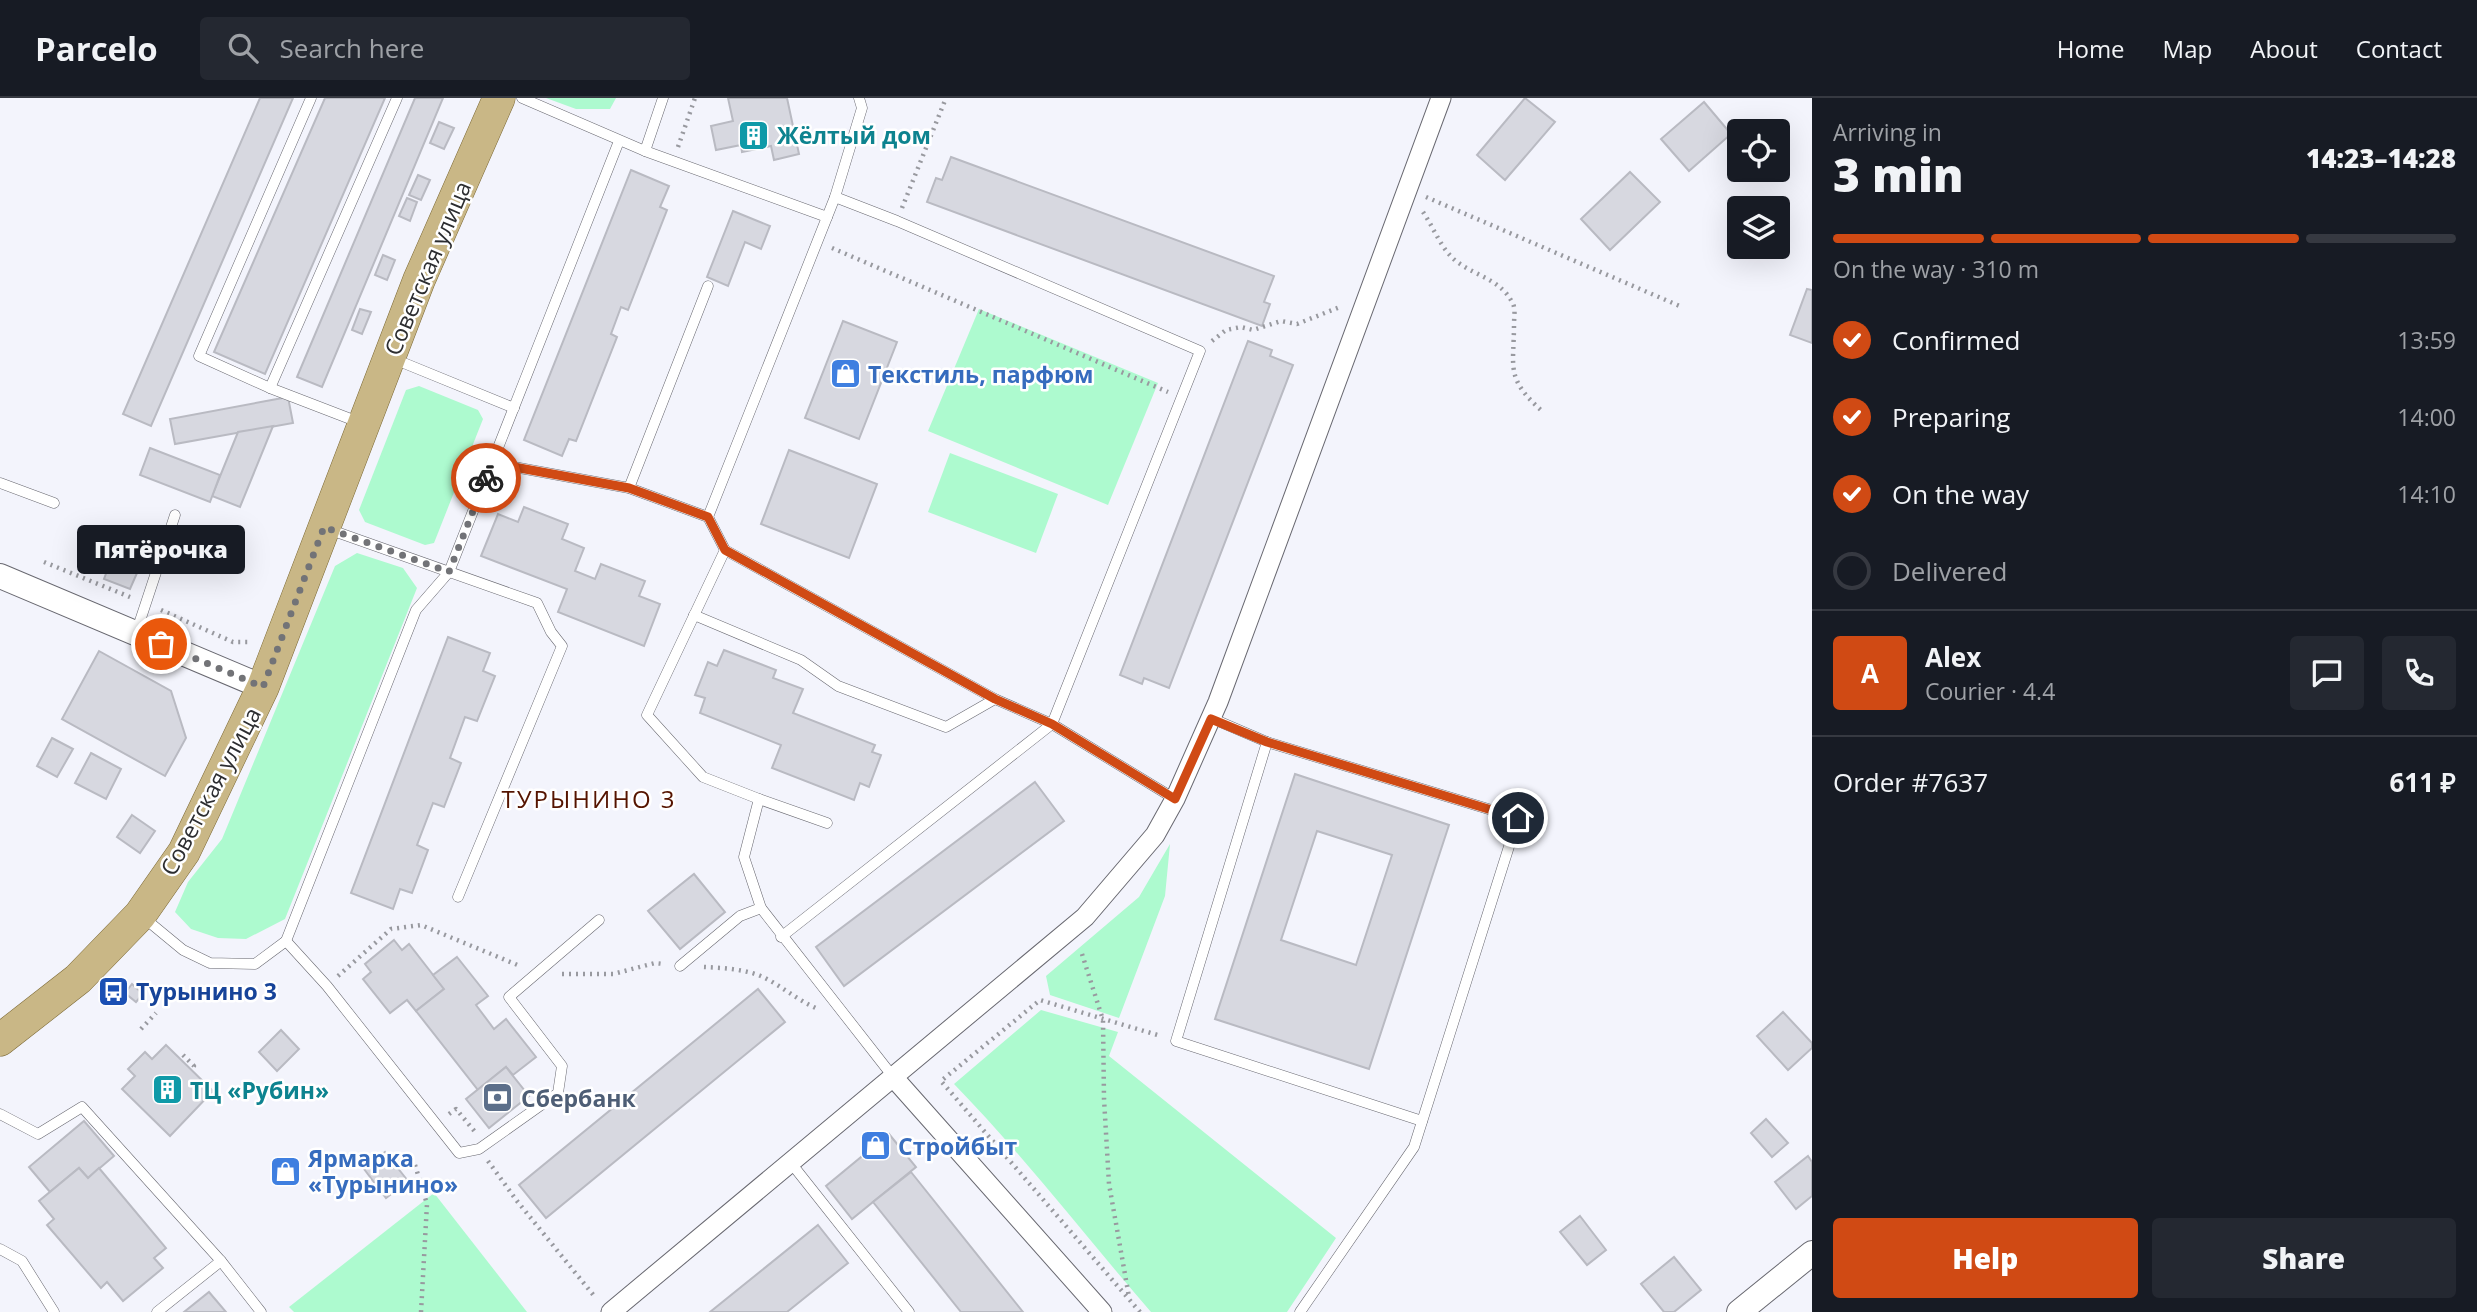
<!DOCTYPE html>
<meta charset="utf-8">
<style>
:root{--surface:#171b24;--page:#242831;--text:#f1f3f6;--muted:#9ea1a6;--line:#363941;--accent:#d04a14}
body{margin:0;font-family:"Open Sans",sans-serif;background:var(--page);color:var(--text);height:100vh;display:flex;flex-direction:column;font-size:26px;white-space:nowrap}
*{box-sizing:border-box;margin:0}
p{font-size:23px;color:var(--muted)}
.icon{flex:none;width:38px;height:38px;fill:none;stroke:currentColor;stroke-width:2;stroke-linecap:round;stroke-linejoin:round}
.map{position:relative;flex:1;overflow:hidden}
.sheet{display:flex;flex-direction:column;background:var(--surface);width:665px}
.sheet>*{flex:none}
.tools{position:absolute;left:1727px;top:21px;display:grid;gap:14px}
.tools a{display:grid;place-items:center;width:63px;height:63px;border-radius:7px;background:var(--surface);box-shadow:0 7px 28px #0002;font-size:35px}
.pin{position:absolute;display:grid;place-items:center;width:60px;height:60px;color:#fff;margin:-30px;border:4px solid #fff;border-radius:50%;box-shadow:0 2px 7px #0007}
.courier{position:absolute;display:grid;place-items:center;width:70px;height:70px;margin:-35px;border:5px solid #d04a14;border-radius:50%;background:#fff;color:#222;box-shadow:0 2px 9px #0007}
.bubble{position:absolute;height:49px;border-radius:7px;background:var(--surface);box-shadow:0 7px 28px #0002;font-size:23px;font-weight:800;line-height:49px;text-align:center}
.summary em{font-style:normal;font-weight:800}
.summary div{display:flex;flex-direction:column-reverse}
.summary{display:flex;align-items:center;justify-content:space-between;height:119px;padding:0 21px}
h1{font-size:46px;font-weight:800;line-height:52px}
.bar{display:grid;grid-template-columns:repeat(4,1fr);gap:10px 7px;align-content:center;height:84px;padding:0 21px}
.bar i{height:9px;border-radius:5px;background:var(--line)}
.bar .on{background:var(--accent)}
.bar p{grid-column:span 4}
.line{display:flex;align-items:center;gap:18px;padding:0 21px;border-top:2px solid var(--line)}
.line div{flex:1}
.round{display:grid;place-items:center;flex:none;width:74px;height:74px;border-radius:7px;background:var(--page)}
ol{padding:0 21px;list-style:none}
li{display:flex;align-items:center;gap:21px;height:77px}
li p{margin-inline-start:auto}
li .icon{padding:7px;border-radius:50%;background:var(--accent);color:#fff;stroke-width:4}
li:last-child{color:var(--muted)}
li i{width:38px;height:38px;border:4px solid var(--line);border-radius:50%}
.primary-button{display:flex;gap:14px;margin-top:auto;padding:14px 21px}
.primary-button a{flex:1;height:80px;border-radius:7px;background:var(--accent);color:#fff;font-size:28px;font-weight:800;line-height:80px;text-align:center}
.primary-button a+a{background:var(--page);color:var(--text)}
header{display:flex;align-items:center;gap:42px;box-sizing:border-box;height:98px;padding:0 35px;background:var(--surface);border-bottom:2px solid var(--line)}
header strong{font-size:33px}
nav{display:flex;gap:38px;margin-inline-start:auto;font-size:24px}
.search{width:490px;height:63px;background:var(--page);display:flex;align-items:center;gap:18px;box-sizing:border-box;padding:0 24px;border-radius:7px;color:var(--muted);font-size:26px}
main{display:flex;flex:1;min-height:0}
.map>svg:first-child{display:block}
.green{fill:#adfacf}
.building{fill:#d7d8e0;stroke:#b9bac2;stroke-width:2;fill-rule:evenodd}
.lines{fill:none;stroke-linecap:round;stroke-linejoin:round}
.service-casing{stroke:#686870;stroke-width:11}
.minor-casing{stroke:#686870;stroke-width:21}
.tertiary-casing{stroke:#686870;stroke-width:26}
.primary-casing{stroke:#7b6834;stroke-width:33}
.path{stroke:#98999f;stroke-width:4.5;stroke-dasharray:2 5;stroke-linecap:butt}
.service{stroke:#fff;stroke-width:10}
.minor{stroke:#fff;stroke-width:19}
.tertiary{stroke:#fff;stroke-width:24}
.primary{stroke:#c9b786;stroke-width:32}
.done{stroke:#727377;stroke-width:7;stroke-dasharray:0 12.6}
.route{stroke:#d04a14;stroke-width:9}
.labels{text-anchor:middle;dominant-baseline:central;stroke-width:5;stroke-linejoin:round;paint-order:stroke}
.culture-label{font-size:23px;font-weight:bold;fill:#0d838f;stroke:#fff;text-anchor:start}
.street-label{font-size:23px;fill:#2c2d30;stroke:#fff}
.shop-label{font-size:23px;font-weight:bold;fill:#366cbe;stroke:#fff;text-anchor:start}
.transit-label{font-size:23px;font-weight:bold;fill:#164399;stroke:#fff;text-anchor:start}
.service-label{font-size:23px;font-weight:bold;fill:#4e5e75;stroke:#fff;text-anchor:start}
.neighbourhood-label{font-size:24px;letter-spacing:2px;fill:#551400;stroke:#fff}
</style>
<header>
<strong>Parcelo</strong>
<div class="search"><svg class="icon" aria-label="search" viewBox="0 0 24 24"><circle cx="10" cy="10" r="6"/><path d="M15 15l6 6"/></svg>Search here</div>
<nav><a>Home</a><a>Map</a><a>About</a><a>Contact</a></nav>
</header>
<main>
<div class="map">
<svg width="1812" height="1214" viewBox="0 0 1812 1214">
<rect width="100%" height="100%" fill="#f3f4fc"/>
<g class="green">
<polygon points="546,0 616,0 610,11 576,11"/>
<polygon points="979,211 1158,285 1108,407 928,333"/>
<polygon points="419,288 478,312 483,321 434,445 425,447 365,424 359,412 406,292"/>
<polygon points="950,355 1058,396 1036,455 928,414"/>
<polygon points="357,455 403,470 417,490 285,821 246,841 218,840 191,831 175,814 188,784 222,741 335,468"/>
<polygon points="1170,746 1165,798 1119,920 1050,897 1046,878 1139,799"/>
<path d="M1041,912L1118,934L1109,958L1336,1140L1287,1214H1151C1085,1138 1024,1058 954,986Z"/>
<polygon points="434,1095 527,1214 294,1214 289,1209"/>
</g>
<g class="building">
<polygon points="260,0 293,0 151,328 123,316"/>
<polygon points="325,0 385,0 265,276 214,254"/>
<polygon points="415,0 443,0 322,289 297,279"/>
<polygon points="728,0 787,0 799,56 774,62 771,48 742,54 741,47 716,52 711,28 733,23"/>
<polygon points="1525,0 1555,24 1505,82 1477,57"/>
<polygon points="1704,4 1731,36 1689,73 1661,41"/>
<polygon points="439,24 454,30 444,51 430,45"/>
<polygon points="951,59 1274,178 1264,204 1270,206 1262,228 927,104 936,80 942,82"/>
<polygon points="631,72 669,88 660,109 667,112 628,212 621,209 611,236 617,239 576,343 569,341 562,358 524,342"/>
<polygon points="1630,74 1660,104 1610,152 1581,121"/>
<polygon points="418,77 430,82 421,102 409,97"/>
<polygon points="407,100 417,104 410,123 399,118"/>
<polygon points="733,113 770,128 761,151 745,144 728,188 707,179"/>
<polygon points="383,157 395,162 387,182 375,177"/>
<polygon points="1807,191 1812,192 1812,245 1790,237"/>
<polygon points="360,211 371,214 362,236 352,232"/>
<polygon points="843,223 897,244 859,341 805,320"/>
<polygon points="1248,243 1272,252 1270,258 1293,267 1169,590 1144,580 1142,586 1120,577"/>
<polygon points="288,299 293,325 175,346 170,321"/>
<polygon points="273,328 240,409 212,398 238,334"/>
<polygon points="150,350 220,377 210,404 140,377"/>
<polygon points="789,352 877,386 849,460 761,426"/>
<polygon points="524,409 568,426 562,441 584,450 575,473 595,481 601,466 645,483 639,498 660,506 644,548 558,514 567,491 481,458 498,416 518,424"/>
<polygon points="110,465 137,475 130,491 104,481"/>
<polygon points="448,539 490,555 483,573 495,578 477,623 465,619 450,660 461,665 444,709 433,705 417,747 428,752 412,795 400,791 393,811 351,795"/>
<polygon points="724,552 776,572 773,580 803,591 793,615 875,647 872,654 881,657 869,689 860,685 854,702 772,670 781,647 700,615 705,600 695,597 708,564 717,568"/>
<polygon points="99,553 171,593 186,640 165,678 62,621"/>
<polygon points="52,640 73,651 57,679 37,668"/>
<polygon points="91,655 121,671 106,701 75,685"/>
<path d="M1295,676L1449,727L1369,971L1215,921ZM1317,733L1392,757L1356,867L1281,842Z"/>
<polygon points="1035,684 1064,723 844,888 816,849"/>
<polygon points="132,717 155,733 140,755 117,739"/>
<polygon points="694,776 725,814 680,851 648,813"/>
<polygon points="394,842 402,852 409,846 444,891 416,913 407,902 390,915 363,881 371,874 365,866"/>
<polygon points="457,859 488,898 476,907 494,931 506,921 536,959 513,977 506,969 478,992 416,913 444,891 433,877"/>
<polygon points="132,886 143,896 136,904 125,895"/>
<polygon points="758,891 785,924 546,1120 519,1087"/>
<polygon points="1783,914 1812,945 1812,950 1788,972 1757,938"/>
<polygon points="281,932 299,951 277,973 259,954"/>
<polygon points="166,947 213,993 170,1038 122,991 135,978 128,971 145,954 152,961"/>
<polygon points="506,969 529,998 489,1030 466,1001"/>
<polygon points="1766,1021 1788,1045 1772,1059 1751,1035"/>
<polygon points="84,1023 114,1058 88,1080 79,1070 50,1094 29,1069"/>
<polygon points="889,1036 916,1069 852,1121 826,1088"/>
<polygon points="385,1054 408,1083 386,1100 364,1071"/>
<polygon points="1808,1058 1812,1064 1812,1098 1796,1111 1775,1084"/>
<polygon points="79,1070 88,1080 99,1070 166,1150 154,1160 163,1170 123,1203 107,1184 101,1190 47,1127 54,1121 39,1103"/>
<polygon points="911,1074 1023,1214 961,1214 873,1104"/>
<polygon points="1580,1118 1606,1152 1587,1167 1560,1134"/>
<polygon points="818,1127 848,1165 787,1214 710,1214"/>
<polygon points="1674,1159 1701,1192 1674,1214 1664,1214 1641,1186"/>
<polygon points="209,1194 226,1214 184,1214"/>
</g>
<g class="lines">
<defs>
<g id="service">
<polyline points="311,0 199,258 270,290 397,0"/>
<polyline points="522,0 645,53 663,0"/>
<polyline points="645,53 827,119"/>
<polyline points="394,261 514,310"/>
<polyline points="270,290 361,325"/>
<polyline points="492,365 619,43"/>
<polyline points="0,385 54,405"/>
<polyline points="629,390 708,188"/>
<polyline points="708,419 835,99 862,10 859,0"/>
<polyline points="328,431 537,505 551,534 562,548 458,799"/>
<polyline points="725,452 647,617 703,679 759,701 744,759 761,810 894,980"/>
<polyline points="694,517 801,562 838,588 946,629 995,601"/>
<polyline points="136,535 175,417"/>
<polyline points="1211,620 1267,644 1518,720 1414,1049 1300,1214"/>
<polyline points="1267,644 1176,943 1422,1023"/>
<polyline points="759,701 827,725"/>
<polyline points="143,819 183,852 210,865 255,866 286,843 416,512 449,474 492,365 629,390 708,419 725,452 995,601 1052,626 1175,701"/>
<polyline points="781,839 1052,626 1200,253 897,123 835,99"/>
<polyline points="286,843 327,888 459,1055 479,1051 558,995 562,968 509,899 599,822"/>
<polyline points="680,868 740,818 761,810"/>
<polyline points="0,1016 38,1036 82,1009 221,1163 261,1214"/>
<polyline points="791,1065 909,1214"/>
<polyline points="0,1151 22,1163 54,1214"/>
<polyline points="157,1214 221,1163"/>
</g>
<g id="minor">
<polyline points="894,980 1102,1214"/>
<polyline points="611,1214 1085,819 1155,737 1175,701 1218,604 1441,0"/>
</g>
<g id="tertiary">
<polyline points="0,478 263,589"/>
<polyline points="1739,1214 1812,1155"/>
</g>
<polyline id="primary" points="0,942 78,881 140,817 184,754 263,589 419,182 499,0"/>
</defs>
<use href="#service" class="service-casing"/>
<use href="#minor" class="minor-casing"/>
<use href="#tertiary" class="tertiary-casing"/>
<use href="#primary" class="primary-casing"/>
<g class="path">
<polyline points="678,49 695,0"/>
<polyline points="1426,99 1682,209"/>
<polyline points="902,110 946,0"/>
<path d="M1423,114C1434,130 1441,151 1456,163C1475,178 1500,181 1512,204C1516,210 1514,219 1514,226C1514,270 1505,280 1542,313"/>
<polyline points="832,150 1168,294"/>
<polyline points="1212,243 1226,232 1241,229 1253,232 1281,223 1297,226 1340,209"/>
<polyline points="44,464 130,499"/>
<polyline points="161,512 233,544 250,544"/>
<polyline points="1082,856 1103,922 1104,1001 1109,1086 1129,1199"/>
<path d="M704,869C723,870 747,871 765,880C783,889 797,902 818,911"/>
<polyline points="562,876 613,876 655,865 664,866"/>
<polyline points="338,878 391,831 421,827 520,868"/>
<polyline points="141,931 156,915"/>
<polyline points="183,957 194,968 191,972"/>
<polyline points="449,1016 456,1011 476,1035"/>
<polyline points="488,1063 517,1103 595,1199"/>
<polyline points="415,1067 427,1106 421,1214"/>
<polyline points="1140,1214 941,983 1040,902 1161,938"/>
</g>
<use href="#service" class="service"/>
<use href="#minor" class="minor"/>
<use href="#tertiary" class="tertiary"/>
<use href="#primary" class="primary"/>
</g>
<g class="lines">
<polyline class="done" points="161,546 263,589 324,429 449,474 486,380"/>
<polyline class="route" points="486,380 492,365 629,390 708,419 725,452 995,601 1052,626 1175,701 1211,621 1267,644 1518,720"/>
</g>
<defs>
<symbol id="building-square" viewBox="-11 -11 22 22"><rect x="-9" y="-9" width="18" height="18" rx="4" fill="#0f9aa8" stroke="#fff"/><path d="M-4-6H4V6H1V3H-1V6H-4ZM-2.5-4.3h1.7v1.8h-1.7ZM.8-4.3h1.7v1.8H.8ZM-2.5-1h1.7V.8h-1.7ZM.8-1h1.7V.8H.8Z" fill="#fff"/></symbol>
<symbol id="shop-square" viewBox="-11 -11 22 22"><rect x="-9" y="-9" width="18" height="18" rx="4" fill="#3f7fe0" stroke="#fff"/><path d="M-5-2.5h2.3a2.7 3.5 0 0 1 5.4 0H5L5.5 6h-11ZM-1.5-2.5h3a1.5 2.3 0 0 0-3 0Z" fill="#fff"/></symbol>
<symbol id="bus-square" viewBox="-11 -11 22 22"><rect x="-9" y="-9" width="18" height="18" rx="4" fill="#1a4fb4" stroke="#fff"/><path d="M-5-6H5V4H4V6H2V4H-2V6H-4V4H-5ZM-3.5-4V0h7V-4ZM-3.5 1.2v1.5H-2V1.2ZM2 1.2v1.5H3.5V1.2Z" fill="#fff"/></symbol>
<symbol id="bank-square" viewBox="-11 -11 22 22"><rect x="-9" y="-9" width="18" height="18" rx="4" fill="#5c6f8a" stroke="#fff"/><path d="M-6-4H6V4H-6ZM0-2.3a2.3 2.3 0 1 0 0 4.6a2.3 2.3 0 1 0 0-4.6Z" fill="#fff"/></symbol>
</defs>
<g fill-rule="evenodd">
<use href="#building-square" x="736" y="20" width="35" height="35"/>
<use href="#shop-square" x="828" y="258" width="35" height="35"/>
<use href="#bus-square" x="96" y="876" width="35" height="35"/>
<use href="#building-square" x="150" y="974" width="35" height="35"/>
<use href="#bank-square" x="480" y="982" width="35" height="35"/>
<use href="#shop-square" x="858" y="1030" width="35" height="35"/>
<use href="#shop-square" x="268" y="1056" width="35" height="35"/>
</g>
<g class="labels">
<g class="culture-label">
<text x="777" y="37">Жёлтый дом</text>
<text x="190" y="992">ТЦ «Рубин»</text>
</g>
<g class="street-label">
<text transform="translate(427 170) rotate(-67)">Советская улица</text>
<text transform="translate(210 693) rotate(-62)">Советская улица</text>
</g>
<g class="shop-label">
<text x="868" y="276">Текстиль, парфюм</text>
<text x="898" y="1048">Стройбыт</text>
<text x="308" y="1060">Ярмарка<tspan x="308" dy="26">«Турынино»</tspan></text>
</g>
<g class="transit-label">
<text x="136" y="893">Турынино 3</text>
</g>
<g class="service-label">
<text x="521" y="1000">Сбербанк</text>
</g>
<g class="neighbourhood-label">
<text x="589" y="700">ТУРЫНИНО 3</text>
</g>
</g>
</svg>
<div class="tools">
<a><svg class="icon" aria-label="locate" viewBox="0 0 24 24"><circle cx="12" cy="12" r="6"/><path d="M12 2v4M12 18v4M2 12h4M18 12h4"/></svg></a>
<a><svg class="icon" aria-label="layers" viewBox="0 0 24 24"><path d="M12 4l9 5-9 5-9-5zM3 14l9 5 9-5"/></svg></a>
</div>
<div class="pin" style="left:161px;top:546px;background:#ea580c"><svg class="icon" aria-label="bag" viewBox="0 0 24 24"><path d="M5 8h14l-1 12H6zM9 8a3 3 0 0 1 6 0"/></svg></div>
<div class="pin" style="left:1518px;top:720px;background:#1f2937"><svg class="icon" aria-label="home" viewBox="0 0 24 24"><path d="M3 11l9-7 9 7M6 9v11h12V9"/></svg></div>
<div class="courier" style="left:486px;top:380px"><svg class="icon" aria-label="bike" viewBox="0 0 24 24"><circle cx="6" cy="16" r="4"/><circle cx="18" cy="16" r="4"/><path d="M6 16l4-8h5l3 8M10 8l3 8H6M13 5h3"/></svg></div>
<div class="bubble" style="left:77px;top:427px;width:168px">Пятёрочка</div>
</div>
<section class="sheet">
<div class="summary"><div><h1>3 min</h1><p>Arriving in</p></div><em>14:23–14:28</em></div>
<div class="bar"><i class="on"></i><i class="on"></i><i class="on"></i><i></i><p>On the way · 310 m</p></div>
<ol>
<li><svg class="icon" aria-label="check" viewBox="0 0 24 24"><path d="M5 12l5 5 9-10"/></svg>Confirmed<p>13:59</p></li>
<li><svg class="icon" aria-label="check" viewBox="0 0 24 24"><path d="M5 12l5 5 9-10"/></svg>Preparing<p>14:00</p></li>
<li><svg class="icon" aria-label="check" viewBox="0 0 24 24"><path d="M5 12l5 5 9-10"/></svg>On the way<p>14:10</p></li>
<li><i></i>Delivered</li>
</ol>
<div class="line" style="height:126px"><b class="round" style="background:var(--accent);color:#fff">A</b><div><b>Alex</b><p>Courier · 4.4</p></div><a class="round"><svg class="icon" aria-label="chat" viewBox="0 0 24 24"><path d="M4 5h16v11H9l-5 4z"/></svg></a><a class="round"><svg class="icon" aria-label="phone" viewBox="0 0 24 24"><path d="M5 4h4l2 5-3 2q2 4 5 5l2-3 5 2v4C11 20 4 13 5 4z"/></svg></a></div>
<div class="line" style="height:91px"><div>Order #7637</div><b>611 ₽</b></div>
<div class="primary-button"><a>Help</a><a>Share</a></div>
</section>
</main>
